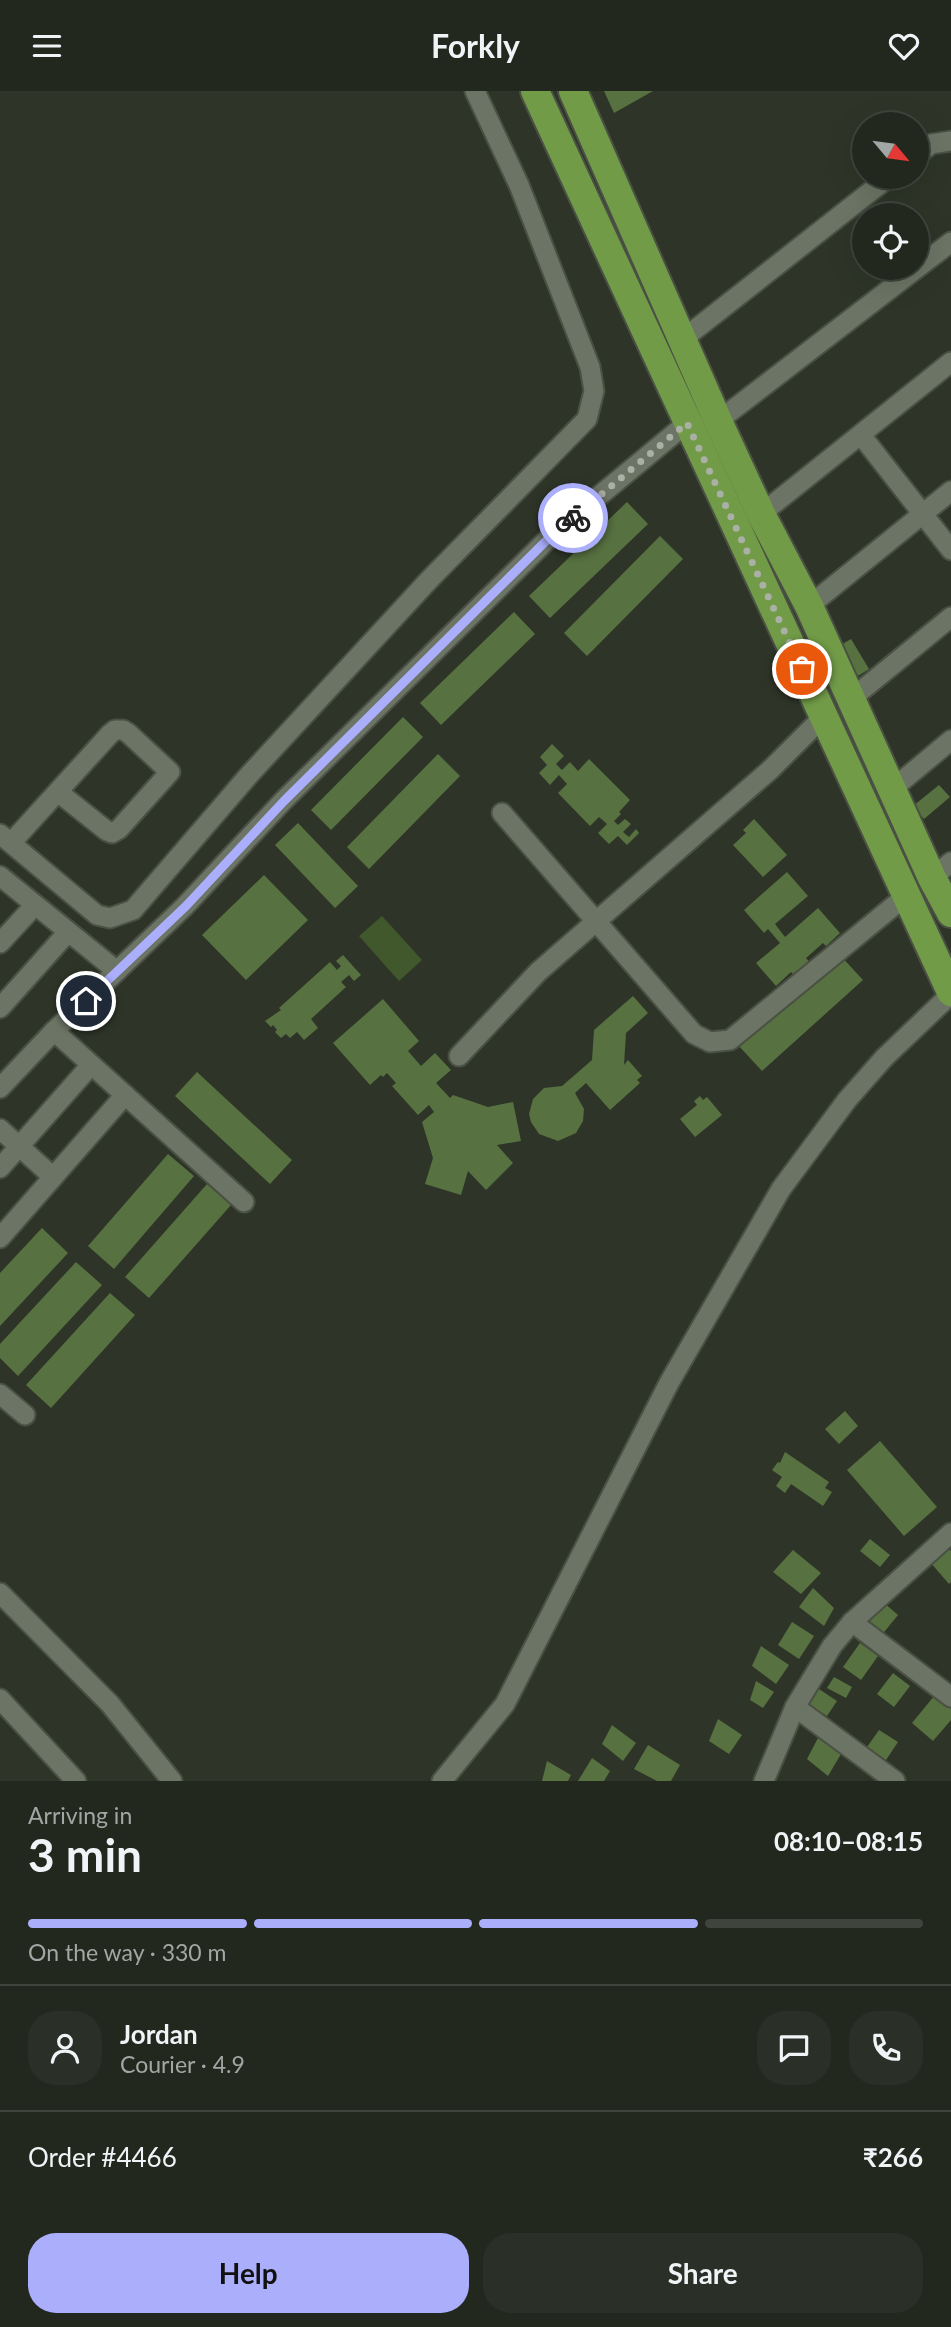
<!DOCTYPE html>
<meta charset="utf-8">
<style>
:root{--surface:#22281e;--page:#2a3027;--text:#f1f3f6;--muted:#a2a6a4;--line:#3f443c;--accent:#abaffb}
body{margin:0;font-family:Lato,sans-serif;background:var(--page);color:var(--text);height:100vh;display:flex;flex-direction:column;font-size:26px;white-space:nowrap}
*{box-sizing:border-box;margin:0}
p{font-size:23px;color:var(--muted)}
.icon{flex:none;width:38px;height:38px;fill:none;stroke:currentColor;stroke-width:2;stroke-linecap:round;stroke-linejoin:round}
.map{position:relative;height:1690px;overflow:hidden}
.panel{display:flex;flex-direction:column;background:var(--surface);flex:1}
.panel>*{flex:none}
.needle{width:46px;rotate:119deg}
.fabs{position:absolute;left:852px;top:21px;display:grid;gap:14px}
.fabs a{display:grid;place-items:center;width:77px;height:77px;border-radius:50%;background:var(--surface);box-shadow:0 7px 28px #0002,0 0 0 2px var(--line);font-size:35px}
.pin{position:absolute;display:grid;place-items:center;width:60px;height:60px;color:#fff;margin:-30px;border:4px solid #fff;border-radius:50%;box-shadow:0 2px 7px #0007}
.courier{position:absolute;display:grid;place-items:center;width:70px;height:70px;margin:-35px;border:5px solid #abaffb;border-radius:50%;background:#fff;color:#222;box-shadow:0 2px 9px #0007}
.headline em{font-style:normal;font-weight:700}
.headline div{display:flex;flex-direction:column-reverse}
.headline{display:flex;align-items:center;justify-content:space-between;height:119px;padding:0 28px}
h1{font-size:46px;font-weight:700;line-height:52px}
.bar{display:grid;grid-template-columns:repeat(4,1fr);gap:10px 7px;align-content:center;height:84px;padding:0 28px}
.bar i{height:9px;border-radius:5px;background:var(--line)}
.bar .active{background:var(--accent)}
.bar p{grid-column:span 4}
.line{display:flex;align-items:center;gap:18px;padding:0 28px;border-top:2px solid var(--line)}
.line div{flex:1}
.round{display:grid;place-items:center;flex:none;width:74px;height:74px;border-radius:28px;background:var(--page)}
.action{display:flex;gap:14px;margin-top:auto;padding:14px 28px}
.action a{flex:1;height:80px;border-radius:28px;background:var(--accent);color:#111;font-size:28px;font-weight:700;line-height:80px;text-align:center}
.action a+a{background:var(--page);color:var(--text)}
header{display:flex;justify-content:space-between;align-items:center;height:91px;padding:0 28px;background:var(--surface);font-size:32px;font-weight:700}
.map>svg:first-child{display:block}
.grass{fill:#41572c}
.building{fill:#577140}
.lines{fill:none;stroke-linecap:round;stroke-linejoin:round}
.minor-casing{stroke:#4a5044;stroke-width:23}
.highway-casing{stroke:#4a5044;stroke-width:32}
.minor{stroke:#6c7465;stroke-width:19}
.highway{stroke:#719b47;stroke-width:28}
.done{stroke:#abb0a6;stroke-width:7;stroke-dasharray:0 12.6}
.route{stroke:#abaffb;stroke-width:9}
</style>
<header><svg class="icon" aria-label="menu" viewBox="0 0 24 24"><path d="M4 6h16M4 12h16M4 18h16"/></svg>Forkly<svg class="icon" aria-label="heart" viewBox="0 0 24 24"><path d="M12 20l-8-8c-3-5 5-10 8-4 3-6 11-1 8 4z"/></svg></header>
<div class="map">
<svg width="951" height="1690" viewBox="0 0 951 1690">
<rect width="100%" height="100%" fill="#2e3528"/>
<polygon class="grass" points="382,825 422,869 399,890 359,845"/>
<g class="building">
<polygon points="604,0 653,0 614,22"/>
<polygon points="627,411 648,433 550,527 529,505"/>
<polygon points="660,445 683,468 587,565 564,542"/>
<polygon points="514,521 535,543 441,634 420,612"/>
<polygon points="851,548 869,578 858,585 839,555"/>
<polygon points="403,626 423,646 331,739 311,719"/>
<polygon points="552,653 564,665 556,673 562,679 570,671 578,680 589,668 630,709 619,721 621,723 614,730 618,734 625,728 631,733 623,741 629,746 636,738 639,742 627,754 618,745 609,753 598,742 607,733 599,726 590,735 558,702 567,693 559,684 550,694 539,682 547,674 540,666"/>
<polygon points="438,663 460,685 369,778 347,756"/>
<polygon points="939,694 950,706 924,728 913,715"/>
<polygon points="754,728 787,764 763,786 733,754 746,742 743,739"/>
<polygon points="298,732 358,795 335,817 275,754"/>
<polygon points="787,781 808,805 775,833 785,846 818,817 840,842 826,855 823,852 806,867 811,873 796,886 791,881 776,895 756,872 780,852 768,838 764,842 744,819"/>
<polygon points="264,784 308,829 246,889 202,844"/>
<polygon points="839,863 863,889 762,980 738,954"/>
<polygon points="343,864 361,884 354,890 349,884 341,891 346,896 311,928 318,937 304,949 297,941 290,947 286,943 281,947 275,941 277,939 273,934 271,936 265,930 281,919 279,917 330,871 337,879 341,875 336,870"/>
<polygon points="633,905 648,922 626,942 624,974 628,969 642,985 637,989 640,992 610,1019 586,992 575,1002 584,1018 583,1030 576,1042 558,1050 539,1043 531,1031 529,1023 533,1008 544,997 562,995 592,969 594,939"/>
<polygon points="383,908 419,950 408,960 421,975 435,962 451,979 436,992 450,1007 453,1004 488,1016 513,1011 521,1050 497,1054 513,1072 486,1099 468,1080 461,1104 425,1093 433,1067 422,1031 434,1021 429,1014 418,1024 392,995 396,992 387,982 383,986 381,984 370,994 333,952"/>
<polygon points="197,981 292,1069 270,1093 175,1005"/>
<polygon points="700,1005 703,1009 707,1006 722,1024 695,1046 680,1028 697,1014 694,1010"/>
<polygon points="168,1063 194,1085 114,1178 88,1155"/>
<polygon points="207,1093 231,1114 149,1207 125,1186"/>
<polygon points="42,1137 68,1162 0,1235 0,1182"/>
<polygon points="76,1171 102,1194 18,1285 0,1267 0,1253"/>
<polygon points="110,1202 135,1224 51,1317 26,1294"/>
<polygon points="845,1320 858,1335 839,1353 825,1338"/>
<polygon points="880,1350 937,1416 904,1445 847,1379"/>
<polygon points="785,1361 829,1391 825,1397 832,1401 823,1415 791,1393 785,1402 776,1395 782,1386 772,1379 778,1371 780,1372"/>
<polygon points="870,1448 890,1464 880,1476 860,1460"/>
<polygon points="947,1456 951,1460 951,1491 949,1493 930,1471"/>
<polygon points="793,1459 821,1482 801,1503 773,1481"/>
<polygon points="813,1497 834,1517 824,1535 799,1516"/>
<polygon points="883,1511 898,1524 880,1546 865,1534"/>
<polygon points="792,1531 814,1545 799,1568 778,1554"/>
<polygon points="860,1552 878,1565 861,1589 843,1576"/>
<polygon points="761,1555 789,1574 776,1593 752,1575"/>
<polygon points="893,1582 910,1595 894,1616 877,1603"/>
<polygon points="834,1586 852,1596 846,1607 827,1597"/>
<polygon points="756,1590 774,1601 763,1617 750,1609"/>
<polygon points="816,1596 837,1610 827,1625 806,1612"/>
<polygon points="935,1604 951,1618 951,1629 933,1650 912,1632"/>
<polygon points="718,1628 742,1644 729,1663 709,1650"/>
<polygon points="612,1634 636,1652 623,1670 602,1653"/>
<polygon points="879,1639 898,1651 886,1669 867,1656"/>
<polygon points="818,1647 841,1663 828,1685 807,1668"/>
<polygon points="648,1654 680,1674 671,1690 657,1690 634,1678"/>
<polygon points="592,1667 610,1680 604,1690 578,1690"/>
<polygon points="547,1670 571,1684 568,1690 542,1690"/>
</g>
<g class="lines">
<defs>
<g id="minor">
<polyline points="917,64 931,53 951,50"/>
<polyline points="683,248 889,86"/>
<polyline points="718,330 951,151"/>
<polyline points="861,344 951,459"/>
<polyline points="761,423 951,271"/>
<polyline points="809,515 951,400"/>
<polyline points="851,608 951,526"/>
<polyline points="890,700 951,649"/>
<polyline points="502,722 694,943 710,951 730,949 907,804"/>
<polyline points="0,743 97,824 110,827 133,819 249,684 429,489 587,328 594,300 590,276 519,94 475,0"/>
<polyline points="11,752 110,643 115,639 123,639 128,642 170,681 119,738 112,742 107,740 58,701"/>
<polyline points="0,785 117,880"/>
<polyline points="932,787 951,771"/>
<polyline points="0,852 35,814"/>
<polyline points="0,917 68,841"/>
<polyline points="54,940 244,1111"/>
<polyline points="459,965 538,881 770,679 824,625"/>
<polyline points="0,997 54,940 185,815 283,710 552,444 687,332"/>
<polyline points="0,1038 53,1086"/>
<polyline points="0,1077 91,974"/>
<polyline points="0,1147 125,1004"/>
<polyline points="0,1303 25,1324"/>
<polyline points="0,1502 110,1613 172,1690"/>
<polyline points="852,1531 951,1606"/>
<polyline points="0,1608 76,1690"/>
<polyline points="795,1616 895,1690"/>
<polyline points="442,1690 505,1613 669,1292 781,1098 847,1009 884,967 951,903"/>
<polyline points="764,1690 795,1616 832,1555 852,1531 951,1442"/>
</g>
<g id="highway">
<polyline points="535,0 951,901"/>
<polyline points="573,0 718,330 761,423 809,515 932,787 951,822"/>
</g>
</defs>
<use href="#minor" class="minor-casing"/>
<use href="#highway" class="highway-casing"/>
<use href="#minor" class="minor"/>
<use href="#highway" class="highway"/>
</g>
<g class="lines">
<polyline class="done" points="573,427 687,332 802,578"/>
<polyline class="route" points="86,910 186,815 284,710 552,444 573,427"/>
</g>
</svg>
<div class="fabs">
<a><svg class="needle" viewBox="-14 -14 28 28"><path d="M0-13l5 13h-10z" fill="#e53935"/><path d="M0 13l5-13h-10z" fill="#a2a6a4"/></svg></a>
<a><svg class="icon" aria-label="locate" viewBox="0 0 24 24"><circle cx="12" cy="12" r="6"/><path d="M12 2v4M12 18v4M2 12h4M18 12h4"/></svg></a>
</div>
<div class="pin" style="left:802px;top:578px;background:#ea580c"><svg class="icon" aria-label="bag" viewBox="0 0 24 24"><path d="M5 8h14l-1 12H6zM9 8a3 3 0 0 1 6 0"/></svg></div>
<div class="pin" style="left:86px;top:910px;background:#1f2937"><svg class="icon" aria-label="home" viewBox="0 0 24 24"><path d="M3 11l9-7 9 7M6 9v11h12V9"/></svg></div>
<div class="courier" style="left:573px;top:427px"><svg class="icon" aria-label="bike" viewBox="0 0 24 24"><circle cx="6" cy="16" r="4"/><circle cx="18" cy="16" r="4"/><path d="M6 16l4-8h5l3 8M10 8l3 8H6M13 5h3"/></svg></div>
</div>
<section class="panel">
<div class="headline"><div><h1>3 min</h1><p>Arriving in</p></div><em>08:10–08:15</em></div>
<div class="bar"><i class="active"></i><i class="active"></i><i class="active"></i><i></i><p>On the way · 330 m</p></div>
<div class="line" style="height:126px"><a class="round"><svg class="icon" aria-label="person" viewBox="0 0 24 24"><circle cx="12" cy="8" r="4"/><path d="M4 21q1-7 8-7t8 7"/></svg></a><div><b>Jordan</b><p>Courier · 4.9</p></div><a class="round"><svg class="icon" aria-label="chat" viewBox="0 0 24 24"><path d="M4 5h16v11H9l-5 4z"/></svg></a><a class="round"><svg class="icon" aria-label="phone" viewBox="0 0 24 24"><path d="M5 4h4l2 5-3 2q2 4 5 5l2-3 5 2v4C11 20 4 13 5 4z"/></svg></a></div>
<div class="line" style="height:91px"><div>Order #4466</div><b>₹266</b></div>
<div class="action"><a>Help</a><a>Share</a></div>
</section>
